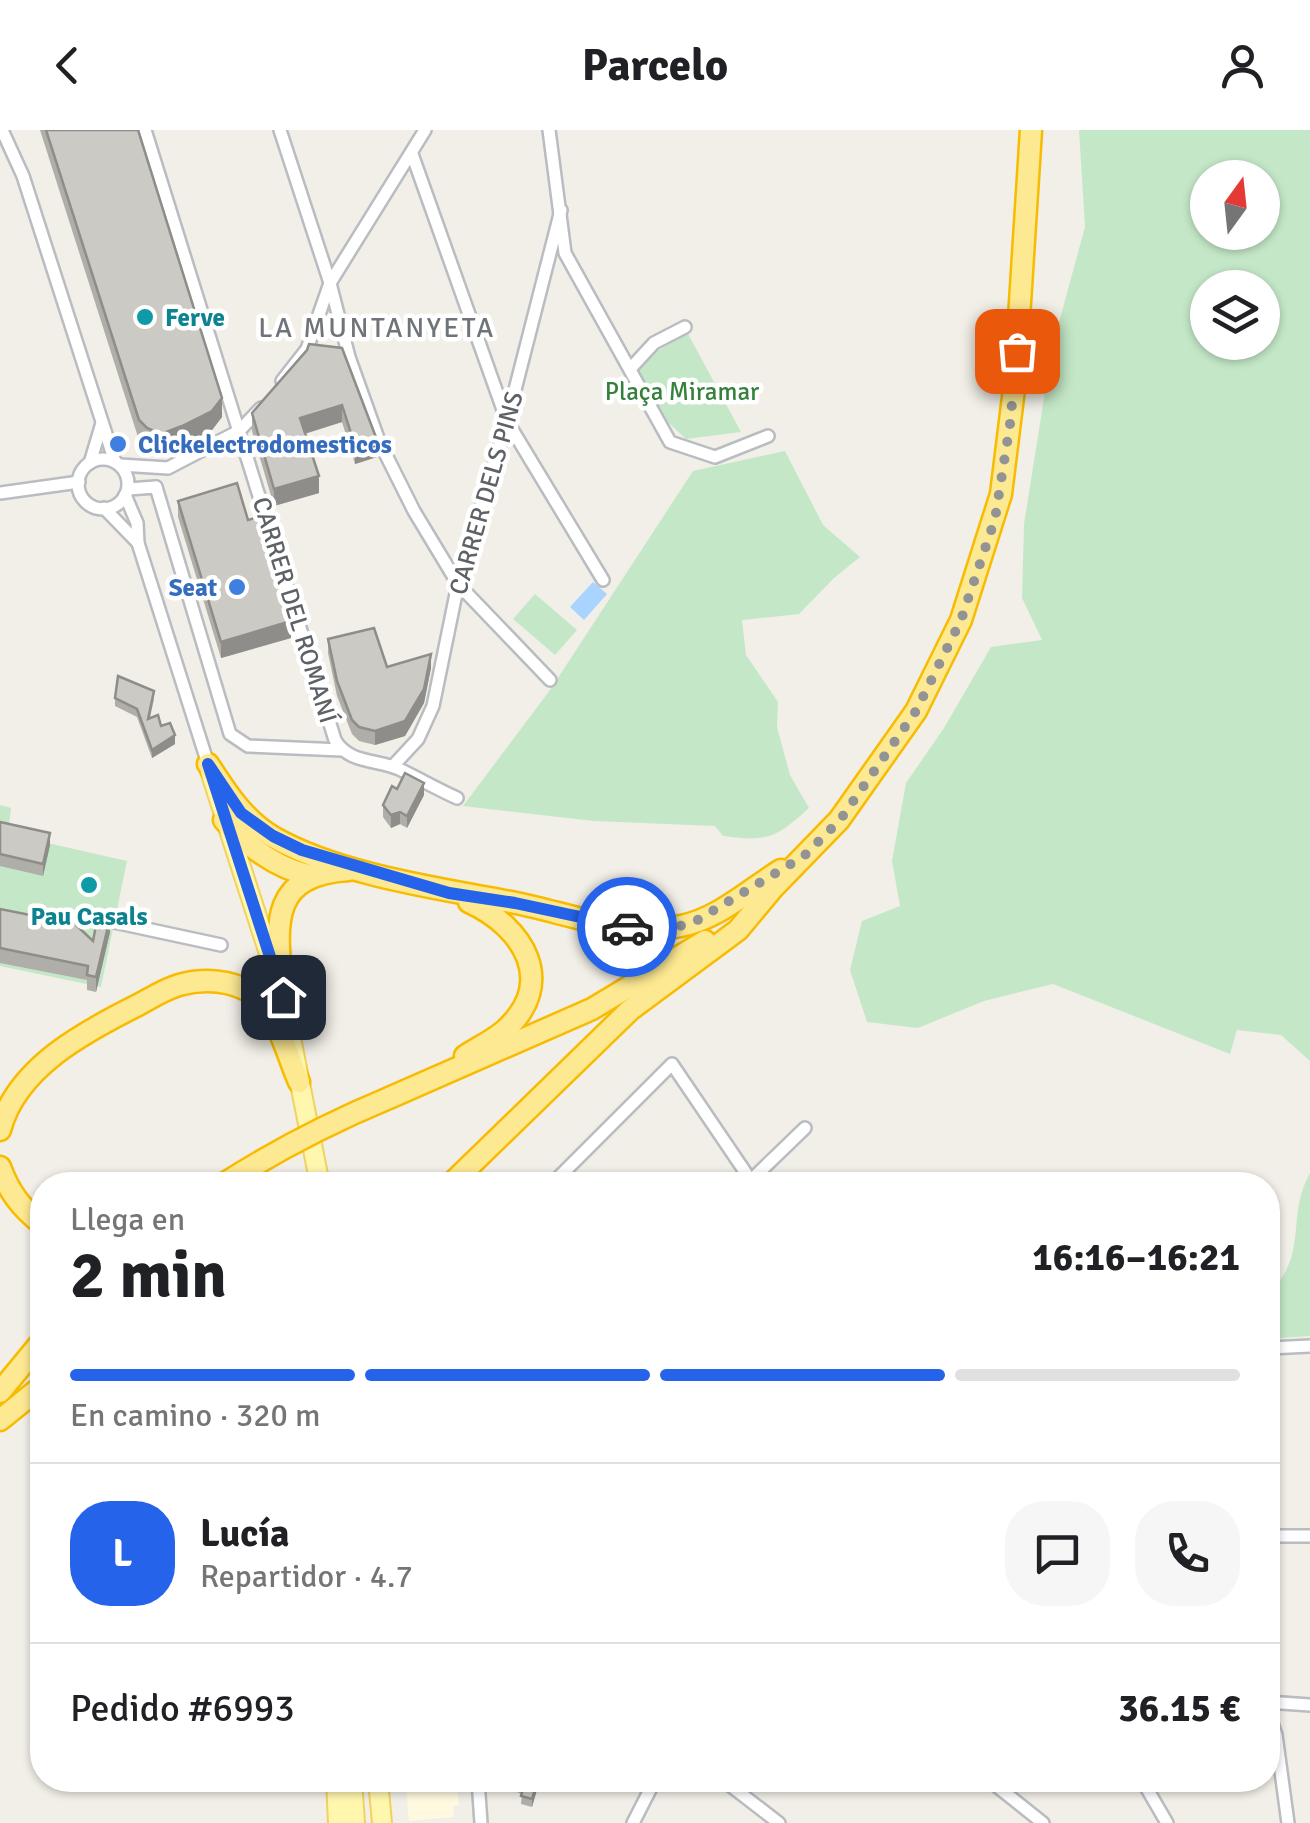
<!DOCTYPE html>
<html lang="es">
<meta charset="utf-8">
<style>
:root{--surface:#fff;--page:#f6f6f6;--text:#202124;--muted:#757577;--line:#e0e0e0;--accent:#2563eb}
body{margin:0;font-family:Signika,sans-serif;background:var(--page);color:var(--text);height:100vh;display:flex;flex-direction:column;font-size:38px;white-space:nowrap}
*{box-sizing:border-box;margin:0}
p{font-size:32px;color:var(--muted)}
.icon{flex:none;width:55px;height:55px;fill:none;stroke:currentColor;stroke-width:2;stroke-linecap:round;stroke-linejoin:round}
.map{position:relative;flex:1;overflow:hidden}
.side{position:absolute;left:30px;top:1042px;width:1250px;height:620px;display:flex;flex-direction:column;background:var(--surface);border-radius:40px;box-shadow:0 2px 8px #0004}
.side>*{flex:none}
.needle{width:65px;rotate:15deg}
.fabs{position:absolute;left:1190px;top:30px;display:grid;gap:20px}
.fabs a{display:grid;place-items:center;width:90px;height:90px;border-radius:50%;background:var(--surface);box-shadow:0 2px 8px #0004;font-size:50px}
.pin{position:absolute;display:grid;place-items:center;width:85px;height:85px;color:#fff;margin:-42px;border-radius:20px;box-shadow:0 5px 15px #0006}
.courier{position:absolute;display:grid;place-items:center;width:100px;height:100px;margin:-50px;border:8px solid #2563eb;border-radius:50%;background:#fff;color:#222;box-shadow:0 2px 12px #0007}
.head em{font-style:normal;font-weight:700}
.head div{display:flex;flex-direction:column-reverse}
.head{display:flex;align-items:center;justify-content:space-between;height:170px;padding:0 40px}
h1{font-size:65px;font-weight:700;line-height:75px}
.bar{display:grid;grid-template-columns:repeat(4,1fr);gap:15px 10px;align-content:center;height:120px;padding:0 40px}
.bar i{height:12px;border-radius:8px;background:var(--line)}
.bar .current{background:var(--accent)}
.bar p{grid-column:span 4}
.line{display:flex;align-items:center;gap:25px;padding:0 40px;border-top:2px solid var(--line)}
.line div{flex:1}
.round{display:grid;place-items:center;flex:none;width:105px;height:105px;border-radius:40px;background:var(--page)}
header{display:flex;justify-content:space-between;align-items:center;height:130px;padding:0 40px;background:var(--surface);font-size:45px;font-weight:700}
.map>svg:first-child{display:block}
.commercial{fill:#fef9df}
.green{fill:#c4e8c7;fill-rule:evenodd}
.water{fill:#a9d4ff}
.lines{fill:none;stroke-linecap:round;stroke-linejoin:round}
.street-casing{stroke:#b9bcc0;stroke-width:16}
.primary-casing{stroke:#f2d25f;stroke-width:22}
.highway-casing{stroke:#f8bb00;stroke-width:25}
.street{stroke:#fff;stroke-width:11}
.primary{stroke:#fff7ae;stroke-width:18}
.highway{stroke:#fde992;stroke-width:20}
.highway-bridge-casing{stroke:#f8bb00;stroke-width:25;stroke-linecap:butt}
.highway-bridge{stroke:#fde992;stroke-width:20}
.wall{fill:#afaea9}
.shaded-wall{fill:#8f8d89}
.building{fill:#cccac4;stroke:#8f8d89;stroke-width:2.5}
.done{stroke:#919394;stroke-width:10;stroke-dasharray:0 18}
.route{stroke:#2563eb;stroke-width:12}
.culture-dot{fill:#0f9aa8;stroke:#fff;stroke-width:4}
.shop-dot{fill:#3f7fe0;stroke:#fff;stroke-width:4}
.labels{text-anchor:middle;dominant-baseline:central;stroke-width:9;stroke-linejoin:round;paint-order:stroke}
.culture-label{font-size:25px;font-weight:bold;fill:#0d838f;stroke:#fff;text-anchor:start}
.park-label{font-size:25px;fill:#34813c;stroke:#fff}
.shop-label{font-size:25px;font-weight:bold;fill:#366cbe;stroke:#fff;text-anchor:start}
.street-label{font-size:25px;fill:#5e6267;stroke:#fff}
.neighbourhood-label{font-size:28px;letter-spacing:2.5px;fill:#6f7479;stroke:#fff}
</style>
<header><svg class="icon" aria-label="back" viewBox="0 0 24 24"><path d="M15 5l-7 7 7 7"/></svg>Parcelo<svg class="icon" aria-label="person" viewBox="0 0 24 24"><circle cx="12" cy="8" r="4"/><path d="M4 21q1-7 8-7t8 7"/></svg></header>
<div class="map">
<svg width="1310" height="1693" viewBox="0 0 1310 1693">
<rect width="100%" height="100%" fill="#f1efe7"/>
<polygon class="commercial" points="405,1650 451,1650 451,1654 457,1654 459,1675 453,1676 454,1687 409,1691"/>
<g class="green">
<path d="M1079,0H1310V931L1281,905L1237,900L1230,924L1053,854L984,871L918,898L867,892L850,840L862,791L900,776L892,731L906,653L944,598L991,517L1042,510L1022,468L1024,394L1052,218L1085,97ZM1208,48H1262V102H1208ZM1208,158H1262V212H1208Z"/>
<polygon points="687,202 741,302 686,309 655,280 639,240 656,222"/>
<path d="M785,321L823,395L860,427L834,448L799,484L742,490L746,525L778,572L777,597L790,645L809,678C776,708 768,712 723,706L715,696L594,691L463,676L550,560L693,341Z"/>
<polygon points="535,464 577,500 555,525 513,489"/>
<polygon points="0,675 11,678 8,704 127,731 101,857 0,836"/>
<path d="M1310,1043V1206L1268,1209V1164C1310,1124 1285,1088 1310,1043Z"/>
</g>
<polygon class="water" points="593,452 607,464 584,490 570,477"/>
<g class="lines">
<defs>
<g id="street">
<polyline points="2,0 23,46 115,332"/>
<path d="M145,0L335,610C349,634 377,629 399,639C418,648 437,659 457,668"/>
<polyline points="280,0 330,153 349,227 379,311 414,381 458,454 550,550"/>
<polyline points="549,0 565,123 670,312 715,327 768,306"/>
<polyline points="412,24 507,291 603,450"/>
<polyline points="630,239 654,213 685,197"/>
<polyline points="282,251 307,219 330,153 425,0"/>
<circle cx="103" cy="354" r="25"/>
<polyline points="90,333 102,293"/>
<polyline points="120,335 168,338 239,301 261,278"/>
<polyline points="156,357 230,604 248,616 341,620"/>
<polyline points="128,359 156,357"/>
<polyline points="0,363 79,352"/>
<polyline points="125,365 137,393 138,413 208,634"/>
<polyline points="104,378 138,413"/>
<polyline points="393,636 418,609 433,576 458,454 507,291 561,80"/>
<polyline points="114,792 221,815"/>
<polyline points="747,1054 805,998"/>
<polyline points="551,1055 672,934 754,1055"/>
<polyline points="1268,1218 1310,1216"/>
<polyline points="1268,1406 1310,1406"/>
<polyline points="1268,1572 1310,1575"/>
<polyline points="1268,1581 1276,1605 1288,1693"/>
<polyline points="478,1650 481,1693"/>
<polyline points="723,1650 779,1693"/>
<polyline points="989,1650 1043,1693"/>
<polyline points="1142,1650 1167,1693"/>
<polyline points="633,1693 655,1650"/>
</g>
<g id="primary">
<polyline points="210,641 283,867 320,1055"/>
<polyline points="336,1650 338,1693"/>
<polyline points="352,1650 355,1693"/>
<polyline points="378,1650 382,1693"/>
</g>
<g id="highway">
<path d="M208,634C227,663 243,689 273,707C339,745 442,759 516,773C570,784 626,807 681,796C718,789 750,759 781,740"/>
<path d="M224,690C248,717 276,739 313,746"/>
<path d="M283,867C278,803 263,745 349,740"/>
<path d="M465,926C477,918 492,911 504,901C558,853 524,797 469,772"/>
<polyline points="389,968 592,879 705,811"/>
<path d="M0,1000C16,938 84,902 138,875C151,868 165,859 179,855C204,848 232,850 253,864C277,881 287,925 299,952"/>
<path d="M0,1037C9,1062 21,1078 42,1094"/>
<polyline points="450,1055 630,880 738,800 773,758 839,690 916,581 961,490 1001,364 1015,251 1031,0"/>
<polyline points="0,1262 42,1211"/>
<polyline points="0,1290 42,1256"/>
</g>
</defs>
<use href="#street" class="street-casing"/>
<use href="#primary" class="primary-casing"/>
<use href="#highway" class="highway-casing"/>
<use href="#street" class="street"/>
<use href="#primary" class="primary"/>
<use href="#highway" class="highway"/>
<defs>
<path id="highway-bridge" d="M222,1055C275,1021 331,992 389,968"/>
</defs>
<use href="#highway-bridge" class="highway-bridge-casing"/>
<use href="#highway-bridge" class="highway-bridge"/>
</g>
<g class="wall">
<polygon points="40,0 138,0 222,287 212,300 182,316 161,323 147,318 139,310"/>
<polygon points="307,220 377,327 355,334 342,292 305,304 319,363 274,376 252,301 252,283"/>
<polygon points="178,371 291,508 221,528 178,387"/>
<polygon points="328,509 387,537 431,538 424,573 405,606 375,615 359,611 352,604 337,566 328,523"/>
<polygon points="115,568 154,569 150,588 161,596 175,614 152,628 137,587 115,576"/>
<polygon points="397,659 424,665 407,698 400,694 391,698 383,687 383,675"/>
<polygon points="0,692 50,715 43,746 0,736"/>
<polygon points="0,779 93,811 110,802 96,862 87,860 87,850 0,833"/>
<polygon points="514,1653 538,1656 532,1677 521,1674 522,1664 514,1661"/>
</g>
<g class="shaded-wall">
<polygon points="222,268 222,287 212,300 182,316 161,323 161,304"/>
<polygon points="342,275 342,292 300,305 300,288"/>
<polygon points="377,310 377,327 355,334 355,316"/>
<polygon points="319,346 319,363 274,376 274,359"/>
<polygon points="291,491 291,508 221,528 221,512"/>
<polygon points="431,524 431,538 424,573 405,606 375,615 375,601"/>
<polygon points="175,605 175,614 152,628 152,620"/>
<polygon points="424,653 424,665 407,698 407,686"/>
<polygon points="400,682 400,694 391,698 391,685"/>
<polygon points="50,703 50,715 43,746 43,734"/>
<polygon points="110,788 110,802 96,862 96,847"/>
<polygon points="538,1650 538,1656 532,1677 532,1669"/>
</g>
<g class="building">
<polygon points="46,0 138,0 222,268 212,281 182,296 161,304 147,298 139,290"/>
<polygon points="309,214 342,218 377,310 355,316 342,275 300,288 319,346 274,359 252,283 307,220"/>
<polygon points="237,353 248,390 259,387 291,491 221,512 178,371"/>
<polygon points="374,498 387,537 431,524 424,559 405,591 375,601 359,597 352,590 337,551 328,509"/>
<polygon points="118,546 154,561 148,589 158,585 161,596 170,593 175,605 152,620 137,579 115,568"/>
<polygon points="405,643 424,653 407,686 400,682 391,685 383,675 392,656 397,659"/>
<polygon points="0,692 50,703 43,734 0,724"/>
<polygon points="0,779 75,794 93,811 98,785 110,788 96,847 87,845 88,836 0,818"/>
<polygon points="514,1650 538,1650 532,1669 521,1666 524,1656 514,1653"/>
</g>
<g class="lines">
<polyline class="done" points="627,797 680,796 696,791 804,726 840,690 916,581 961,490 995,389 1010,294 1017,221"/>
<polyline class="route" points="283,867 208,634 241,683 273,706 302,720 449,763 515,773 627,797"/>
</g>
<g class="culture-dot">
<circle cx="145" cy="187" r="10"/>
<circle cx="89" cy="755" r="10"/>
</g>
<g class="shop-dot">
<circle cx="118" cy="314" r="10"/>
<circle cx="237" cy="457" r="10"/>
</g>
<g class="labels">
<g class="culture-label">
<text x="165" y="187">Ferve</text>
<text x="89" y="786" text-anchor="middle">Pau Casals</text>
</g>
<g class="park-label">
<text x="682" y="261">Plaça Miramar</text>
</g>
<g class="shop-label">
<text x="138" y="314">Clickelectrodomesticos</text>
<text x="217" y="457" text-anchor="end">Seat</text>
</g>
<g class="street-label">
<text transform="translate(486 363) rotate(-74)">CARRER DELS PINS</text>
<text transform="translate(295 480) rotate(73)">CARRER DEL ROMANÍ</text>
</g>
<g class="neighbourhood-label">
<text x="377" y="198">LA MUNTANYETA</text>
</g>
</g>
</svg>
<div class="fabs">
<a><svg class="needle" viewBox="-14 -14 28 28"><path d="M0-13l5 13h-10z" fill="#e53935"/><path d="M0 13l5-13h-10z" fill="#757577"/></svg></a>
<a><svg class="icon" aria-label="layers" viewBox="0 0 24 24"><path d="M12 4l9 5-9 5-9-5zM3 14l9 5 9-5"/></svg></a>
</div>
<div class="pin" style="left:1017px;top:221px;background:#ea580c"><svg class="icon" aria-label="bag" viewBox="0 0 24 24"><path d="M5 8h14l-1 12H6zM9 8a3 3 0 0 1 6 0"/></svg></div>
<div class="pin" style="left:283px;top:867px;background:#1f2937"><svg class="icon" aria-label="home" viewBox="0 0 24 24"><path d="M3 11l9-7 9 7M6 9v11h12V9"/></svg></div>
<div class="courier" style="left:627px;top:797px"><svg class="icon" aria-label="car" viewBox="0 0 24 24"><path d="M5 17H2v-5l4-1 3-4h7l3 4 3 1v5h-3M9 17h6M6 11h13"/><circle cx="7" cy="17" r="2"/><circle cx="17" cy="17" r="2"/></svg></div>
<section class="side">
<div class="head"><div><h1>2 min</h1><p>Llega en</p></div><em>16:16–16:21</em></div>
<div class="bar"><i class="current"></i><i class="current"></i><i class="current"></i><i></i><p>En camino · 320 m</p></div>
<div class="line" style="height:180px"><b class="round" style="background:var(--accent);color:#fff">L</b><div><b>Lucía</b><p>Repartidor · 4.7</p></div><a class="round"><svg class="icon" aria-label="chat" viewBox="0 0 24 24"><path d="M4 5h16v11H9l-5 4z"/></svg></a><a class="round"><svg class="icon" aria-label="phone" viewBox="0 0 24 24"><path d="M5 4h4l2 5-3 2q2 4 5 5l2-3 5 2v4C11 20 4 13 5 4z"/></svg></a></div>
<div class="line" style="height:130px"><div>Pedido #6993</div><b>36.15 €</b></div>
</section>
</div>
